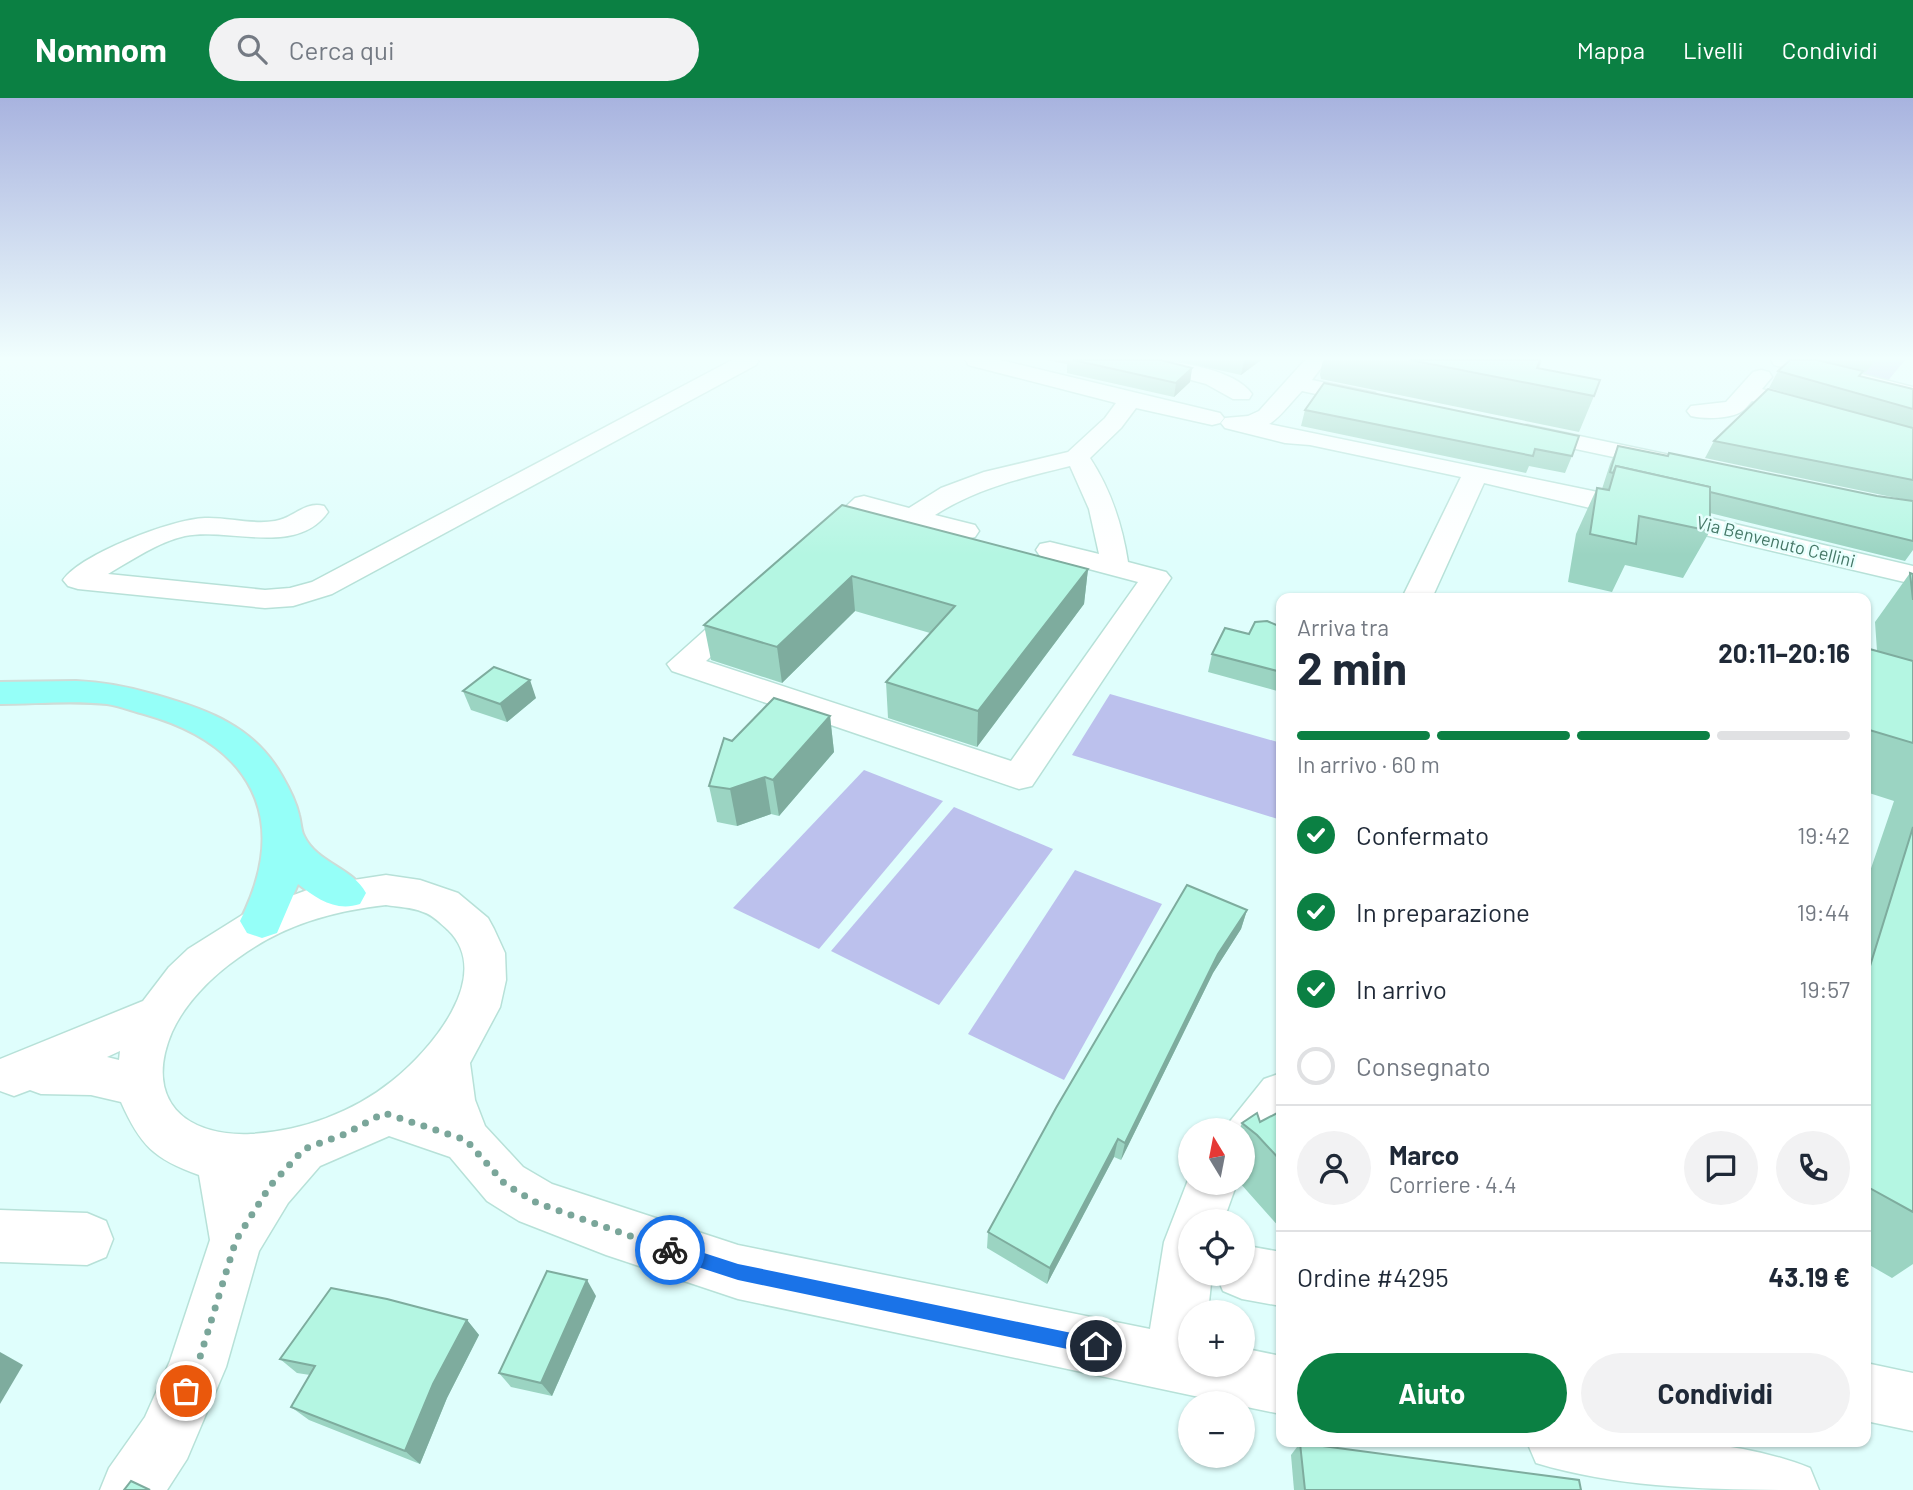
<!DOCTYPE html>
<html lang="it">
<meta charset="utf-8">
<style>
:root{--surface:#fff;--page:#f2f2f3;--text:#1f2937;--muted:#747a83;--line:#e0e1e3;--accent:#0b8043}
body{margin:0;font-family:Barlow,sans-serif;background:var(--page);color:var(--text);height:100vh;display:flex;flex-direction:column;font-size:26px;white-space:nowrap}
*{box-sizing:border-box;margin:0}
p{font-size:23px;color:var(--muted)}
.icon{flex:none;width:38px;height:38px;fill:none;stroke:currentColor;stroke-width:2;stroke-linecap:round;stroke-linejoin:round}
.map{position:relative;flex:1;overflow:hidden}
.side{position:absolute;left:1276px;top:495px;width:595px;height:854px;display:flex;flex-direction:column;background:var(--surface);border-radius:14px;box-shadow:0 2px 5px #0004}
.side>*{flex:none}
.needle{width:46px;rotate:350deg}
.controls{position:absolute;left:1178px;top:1020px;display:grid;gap:14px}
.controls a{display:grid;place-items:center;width:77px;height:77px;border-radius:50%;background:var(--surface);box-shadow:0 2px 5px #0004;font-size:35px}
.pin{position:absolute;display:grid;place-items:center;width:60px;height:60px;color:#fff;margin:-30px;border:4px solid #fff;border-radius:50%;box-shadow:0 2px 7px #0007}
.courier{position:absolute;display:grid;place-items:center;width:70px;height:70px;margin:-35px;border:5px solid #1a73e8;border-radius:50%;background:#fff;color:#222;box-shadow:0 2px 9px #0007}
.head em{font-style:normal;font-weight:700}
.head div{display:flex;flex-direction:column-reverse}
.head{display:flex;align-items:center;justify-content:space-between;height:119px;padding:0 21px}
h1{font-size:46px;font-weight:700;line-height:52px}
.bar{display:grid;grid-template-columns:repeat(4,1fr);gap:10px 7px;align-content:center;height:84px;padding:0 21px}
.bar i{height:9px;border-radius:5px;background:var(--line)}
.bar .selected{background:var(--accent)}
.bar p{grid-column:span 4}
.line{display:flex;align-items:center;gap:18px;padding:0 21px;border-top:2px solid var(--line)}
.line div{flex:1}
.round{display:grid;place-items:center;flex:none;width:74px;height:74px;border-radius:37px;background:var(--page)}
ol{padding:0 21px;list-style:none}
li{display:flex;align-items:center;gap:21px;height:77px}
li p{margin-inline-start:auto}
li .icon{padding:7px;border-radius:50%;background:var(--accent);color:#fff;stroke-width:4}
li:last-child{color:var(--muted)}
li i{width:38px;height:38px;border:4px solid var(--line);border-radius:50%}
.primary-button{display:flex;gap:14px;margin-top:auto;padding:14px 21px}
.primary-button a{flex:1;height:80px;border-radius:42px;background:var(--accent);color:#fff;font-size:28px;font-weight:700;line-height:80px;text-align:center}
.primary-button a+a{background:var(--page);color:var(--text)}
header{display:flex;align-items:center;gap:42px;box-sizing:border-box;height:98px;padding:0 35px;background:var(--accent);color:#fff}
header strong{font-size:33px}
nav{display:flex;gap:38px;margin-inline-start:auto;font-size:24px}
.search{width:490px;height:63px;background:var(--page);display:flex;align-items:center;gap:18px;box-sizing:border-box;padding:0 24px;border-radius:38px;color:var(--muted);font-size:26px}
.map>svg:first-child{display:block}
.green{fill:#bcc1ed}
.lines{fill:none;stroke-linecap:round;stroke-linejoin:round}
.minor-casing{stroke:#b7e1d8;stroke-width:3}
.major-casing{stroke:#cedcd7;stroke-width:4}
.minor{fill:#fff;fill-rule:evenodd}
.major{fill:#95fff8;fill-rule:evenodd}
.wall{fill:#9bd4c2}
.shaded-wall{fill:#7eac9e}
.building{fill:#b4f6e2;stroke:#7eac9e;stroke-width:2}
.route{fill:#1a73e8}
.done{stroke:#7aa69a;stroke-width:7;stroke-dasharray:0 12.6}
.labels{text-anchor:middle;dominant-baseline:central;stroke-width:5;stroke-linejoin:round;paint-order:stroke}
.far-street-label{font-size:18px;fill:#476;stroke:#e7fffd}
</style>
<header>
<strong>Nomnom</strong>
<div class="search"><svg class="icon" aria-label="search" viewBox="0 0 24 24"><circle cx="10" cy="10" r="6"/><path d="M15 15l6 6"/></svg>Cerca qui</div>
<nav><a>Mappa</a><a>Livelli</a><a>Condividi</a></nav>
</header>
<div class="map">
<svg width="1913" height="1392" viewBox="0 0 1913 1392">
<rect width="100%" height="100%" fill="#dffefc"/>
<g class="green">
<polygon points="1797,262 1905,262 1886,285"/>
<polygon points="1110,596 1281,645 1281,722 1072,657"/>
<polygon points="864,672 943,703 819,851 733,810"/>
<polygon points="954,709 1053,751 939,907 831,853"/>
<polygon points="1075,772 1162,806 1064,982 968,936"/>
</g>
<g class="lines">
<defs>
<g id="minor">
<path d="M732,262H759L756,267L332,496L293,508L265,510L78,491L68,488L63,482C81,456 172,421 205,420C228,419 252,427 275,423C294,420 304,403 324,408L328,414C297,459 228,429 185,438C158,444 132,462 108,476L265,492L290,490L312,484Z"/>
<path d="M966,262H1000L1220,315L1224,320L1220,325L1212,327L1136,310L1121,330L1090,360C1111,392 1122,426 1128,464L1166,474L1171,480L1032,688L1019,691L672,573L667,566L734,506L745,503L756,506L760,512L756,518L706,563L1011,663L1138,484L1040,458L1036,452L1040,446L1050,444L1099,456L1089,411L1070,368C1022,380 977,390 935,417L975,427L979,433L975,439L965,441L869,416C853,430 837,455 813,449L809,443L855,400L864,398L909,410L941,390L984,374L1068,354L1105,320L1116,305L968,267Z"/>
<path d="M1133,262C1163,260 1234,269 1252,296L1249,301H1233L1206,286L1136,267Z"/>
<path d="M1305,262H1327L1312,282L1375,295L1378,300L1375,305L1367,307L1302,293C1293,302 1279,321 1269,326L1612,397L1913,468V486L1484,385L1432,500H1402L1461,379L1310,347L1285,345L1225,330L1221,325L1225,320L1248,318L1259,313Z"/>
<polygon points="1771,262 1806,262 1913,289 1913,303 1774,267"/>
<path d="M1761,272L1769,274L1772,279L1762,291L1817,307L1821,312L1817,317L1809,319L1752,303C1748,307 1744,313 1739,315C1727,321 1703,321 1691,318L1687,313L1691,308L1726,304L1753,274Z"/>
<polygon points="1527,327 1665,356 1674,358 1677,363 1674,368 1665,370 1519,339 1515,334 1519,329"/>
<path d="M386,777L420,782L458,795L488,820L494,831L505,855L506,882L500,909L470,965L475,1002L485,1028L523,1069L552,1086L738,1147L1150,1231L1164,1144L1190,1077V1085H1237L1223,1124H1190V1176H1212L1208,1214H1190V1267H1242V1250L1281,1258V1316L1242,1308V1306H1232L738,1201L606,1157L519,1123L487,1103L450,1059L389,1038L320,1068L288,1105L259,1153L226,1269L187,1361L167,1392H100L109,1370L145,1319L170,1263L210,1142L199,1077C154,1061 140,1047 121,1004L91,997L41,996L30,992L14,998L0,993V961L143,903L169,869L188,851L247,814L321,787ZM386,807C398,809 411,809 423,814C433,817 440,825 448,832C495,878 430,953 392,983C352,1015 302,1033 251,1036C185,1039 143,1002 172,934C185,905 212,878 238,860C283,827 332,813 386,807ZM120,953L119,962L107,959Z"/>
<path d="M1281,975C1281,1016 1289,1050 1242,1068V1032H1223L1264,981Z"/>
<polygon points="0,1112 87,1115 106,1123 113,1141 106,1159 87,1167 0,1164"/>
<polygon points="1242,1147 1281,1154 1281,1208 1242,1201 1223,1193 1216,1176 1242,1176"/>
<polygon points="1866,1265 1913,1275 1913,1333 1866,1323"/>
<path d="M1527,1344C1621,1344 1721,1334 1810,1370L1819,1392C1725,1392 1625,1392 1536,1365Z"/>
</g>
<path id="major" d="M76,583C104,584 129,589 156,597C208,612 254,628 282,678C289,690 296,704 299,717C301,724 301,733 304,738C317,765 353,770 366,795L360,806C336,814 317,801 298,786L277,835L262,840L247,835L240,823C292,720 251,646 144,616C132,613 120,608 107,606C72,602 35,606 0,606V584Z"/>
</defs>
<use href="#minor" class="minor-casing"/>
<use href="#major" class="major-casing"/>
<use href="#minor" class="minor"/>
<use href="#major" class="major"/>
</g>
<g class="wall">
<polygon points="1046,262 1161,262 1192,270 1190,284 1174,299 1067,275 1067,266"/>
<polygon points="1174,262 1261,262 1241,277"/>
<polygon points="1323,262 1542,262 1539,270 1594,298 1579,334 1321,281 1320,276"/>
<polygon points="1790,262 1875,262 1866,274 1863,274 1860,278 1913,291 1913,452 1905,463 1710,415 1710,433 1683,480 1625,467 1612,494 1568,484 1576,436 1597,390 1602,391 1610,366 1618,348 1667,358 1669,355 1877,398 1911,403 1705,360 1714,343 1809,302 1769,290 1778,273"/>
<polygon points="1324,285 1572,358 1565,375 1529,368 1526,375 1301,328 1305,312"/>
<polygon points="842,407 1088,471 1084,506 977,649 888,620 886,584 930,535 855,513 782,585 711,562 704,527"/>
<polygon points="1910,475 1913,476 1913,1166 1892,1180 1866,1165 1866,785 1894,703 1866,694 1866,550 1877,553 1875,524"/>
<polygon points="1281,529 1281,594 1208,574 1212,556 1249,536"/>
<polygon points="463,593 536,600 507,624 471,612"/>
<polygon points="830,618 834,654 779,718 771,716 737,728 717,724 709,688 732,643"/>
<polygon points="1247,812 1241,831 1213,875 1121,1062 1114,1059 1047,1186 987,1150 988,1134"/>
<polygon points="1281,1013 1281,1131 1240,1085 1242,1085 1242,1032 1239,1032 1242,1025 1260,1024"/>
<polygon points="596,1198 552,1298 511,1289 499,1275"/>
<polygon points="467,1222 479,1237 447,1300 420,1366 309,1322 291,1309 310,1277 297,1275 280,1261"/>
<polygon points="1300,1345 1581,1392 1294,1392 1291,1357"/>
</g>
<g class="shaded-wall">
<polygon points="1245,262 1261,262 1241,277 1244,263"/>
<polygon points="1192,270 1190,284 1174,299 1176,285"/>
<polygon points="1088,471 1084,506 977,649 978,613"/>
<polygon points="852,478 855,513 782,585 777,549"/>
<polygon points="530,582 536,600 507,624 500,606"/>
<polygon points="830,618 834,654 779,718 773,682"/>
<polygon points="765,679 771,716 737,728 730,691"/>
<polygon points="1247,812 1241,831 1213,875 1121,1062 1125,1045 1218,856"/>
<polygon points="1118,1041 1114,1059 1047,1186 1050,1170"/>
<polygon points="587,1182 596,1198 552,1298 541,1285"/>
<polygon points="467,1222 479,1237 447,1300 420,1366 405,1353 433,1286"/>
<polygon points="0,1254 23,1267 0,1306"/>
</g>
<g class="building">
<polygon points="1073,262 1161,262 1192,270 1176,285"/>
<polygon points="1410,262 1540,262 1537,270 1600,282 1594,298"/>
<polygon points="1790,262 1817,262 1863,273 1859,278 1913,291 1913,311 1778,273"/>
<polygon points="1324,285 1579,338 1572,358 1535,351 1533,358 1305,312"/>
<polygon points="1768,291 1913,330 1913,382 1714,343"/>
<polygon points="1618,348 1668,358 1669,355 1877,398 1913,403 1913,443 1710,394 1710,389 1616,368 1613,375 1610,374"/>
<polygon points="1616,368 1710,389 1710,433 1639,418 1636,446 1590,436 1597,390 1609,392"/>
<polygon points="842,407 1088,471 978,613 886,584 955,508 852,478 777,549 704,527"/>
<polygon points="1910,475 1913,476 1913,502"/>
<polygon points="1267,523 1281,529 1281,574 1212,556 1225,530 1249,536 1255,524"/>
<polygon points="1866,550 1913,563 1913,645 1866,631"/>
<polygon points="494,569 530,582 500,606 463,593"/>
<polygon points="774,600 830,618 773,682 765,679 730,691 709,688 724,640 732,643"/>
<polygon points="1913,729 1913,1114 1866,1088 1866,881"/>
<polygon points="1187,787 1247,812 1218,856 1125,1045 1118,1041 1050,1170 988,1134 1056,1010"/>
<polygon points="1281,1013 1281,1063 1257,1037 1242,1025 1257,1015 1260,1024"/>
<polygon points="547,1173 587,1182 541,1285 499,1275"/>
<polygon points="331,1190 387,1201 467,1222 433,1286 405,1353 291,1309 315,1268 280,1261"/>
<polygon points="1300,1345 1579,1382 1581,1392 1305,1392"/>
<polygon points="131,1383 150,1392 124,1392"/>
</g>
<linearGradient id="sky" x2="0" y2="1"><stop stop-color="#a8b3df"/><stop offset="0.57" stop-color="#f1fffe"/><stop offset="1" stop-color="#f1fffe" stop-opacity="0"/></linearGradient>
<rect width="1913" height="457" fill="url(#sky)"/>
<polygon class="route" points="670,1144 738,1166 1096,1240 1102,1242 1104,1248 1102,1254 1096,1257 738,1182 664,1158 661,1152 664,1146"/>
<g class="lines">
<polyline class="done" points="186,1293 197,1269 236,1142 270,1088 304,1051 345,1036 384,1015 466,1042 505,1086 537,1105 670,1152"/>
</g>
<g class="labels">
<g class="far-street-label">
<text transform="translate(1776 443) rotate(14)">Via Benvenuto Cellini</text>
</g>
</g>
</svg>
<div class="controls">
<a><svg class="needle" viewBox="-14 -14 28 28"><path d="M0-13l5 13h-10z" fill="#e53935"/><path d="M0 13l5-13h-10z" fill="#747a83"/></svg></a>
<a><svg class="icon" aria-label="locate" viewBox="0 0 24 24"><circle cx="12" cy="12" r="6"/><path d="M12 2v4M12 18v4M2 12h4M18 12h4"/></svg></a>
<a>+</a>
<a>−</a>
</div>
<div class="pin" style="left:186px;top:1293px;background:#ea580c"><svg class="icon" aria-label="bag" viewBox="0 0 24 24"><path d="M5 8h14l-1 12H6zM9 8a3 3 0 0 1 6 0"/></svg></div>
<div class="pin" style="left:1096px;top:1248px;background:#1f2937"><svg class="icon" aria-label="home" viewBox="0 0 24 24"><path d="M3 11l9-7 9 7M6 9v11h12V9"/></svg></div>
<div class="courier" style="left:670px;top:1152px"><svg class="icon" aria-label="bike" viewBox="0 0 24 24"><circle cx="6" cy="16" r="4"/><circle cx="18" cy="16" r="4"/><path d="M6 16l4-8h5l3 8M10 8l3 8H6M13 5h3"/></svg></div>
<section class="side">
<div class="head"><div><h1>2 min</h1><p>Arriva tra</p></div><em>20:11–20:16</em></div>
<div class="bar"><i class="selected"></i><i class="selected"></i><i class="selected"></i><i></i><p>In arrivo · 60 m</p></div>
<ol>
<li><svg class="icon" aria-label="check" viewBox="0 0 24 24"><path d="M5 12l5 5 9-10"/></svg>Confermato<p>19:42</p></li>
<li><svg class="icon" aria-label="check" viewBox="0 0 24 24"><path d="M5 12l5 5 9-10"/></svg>In preparazione<p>19:44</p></li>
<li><svg class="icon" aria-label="check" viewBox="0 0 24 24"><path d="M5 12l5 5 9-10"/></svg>In arrivo<p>19:57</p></li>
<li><i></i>Consegnato</li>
</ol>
<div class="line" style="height:126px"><a class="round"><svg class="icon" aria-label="person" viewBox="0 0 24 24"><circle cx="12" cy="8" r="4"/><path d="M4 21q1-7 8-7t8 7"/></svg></a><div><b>Marco</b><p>Corriere · 4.4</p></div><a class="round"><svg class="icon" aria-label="chat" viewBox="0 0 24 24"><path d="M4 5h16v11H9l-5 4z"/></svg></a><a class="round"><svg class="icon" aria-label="phone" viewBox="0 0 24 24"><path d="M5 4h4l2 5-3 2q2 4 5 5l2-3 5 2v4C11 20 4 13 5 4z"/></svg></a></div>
<div class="line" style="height:91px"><div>Ordine #4295</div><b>43.19 €</b></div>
<div class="primary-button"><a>Aiuto</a><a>Condividi</a></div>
</section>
</div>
